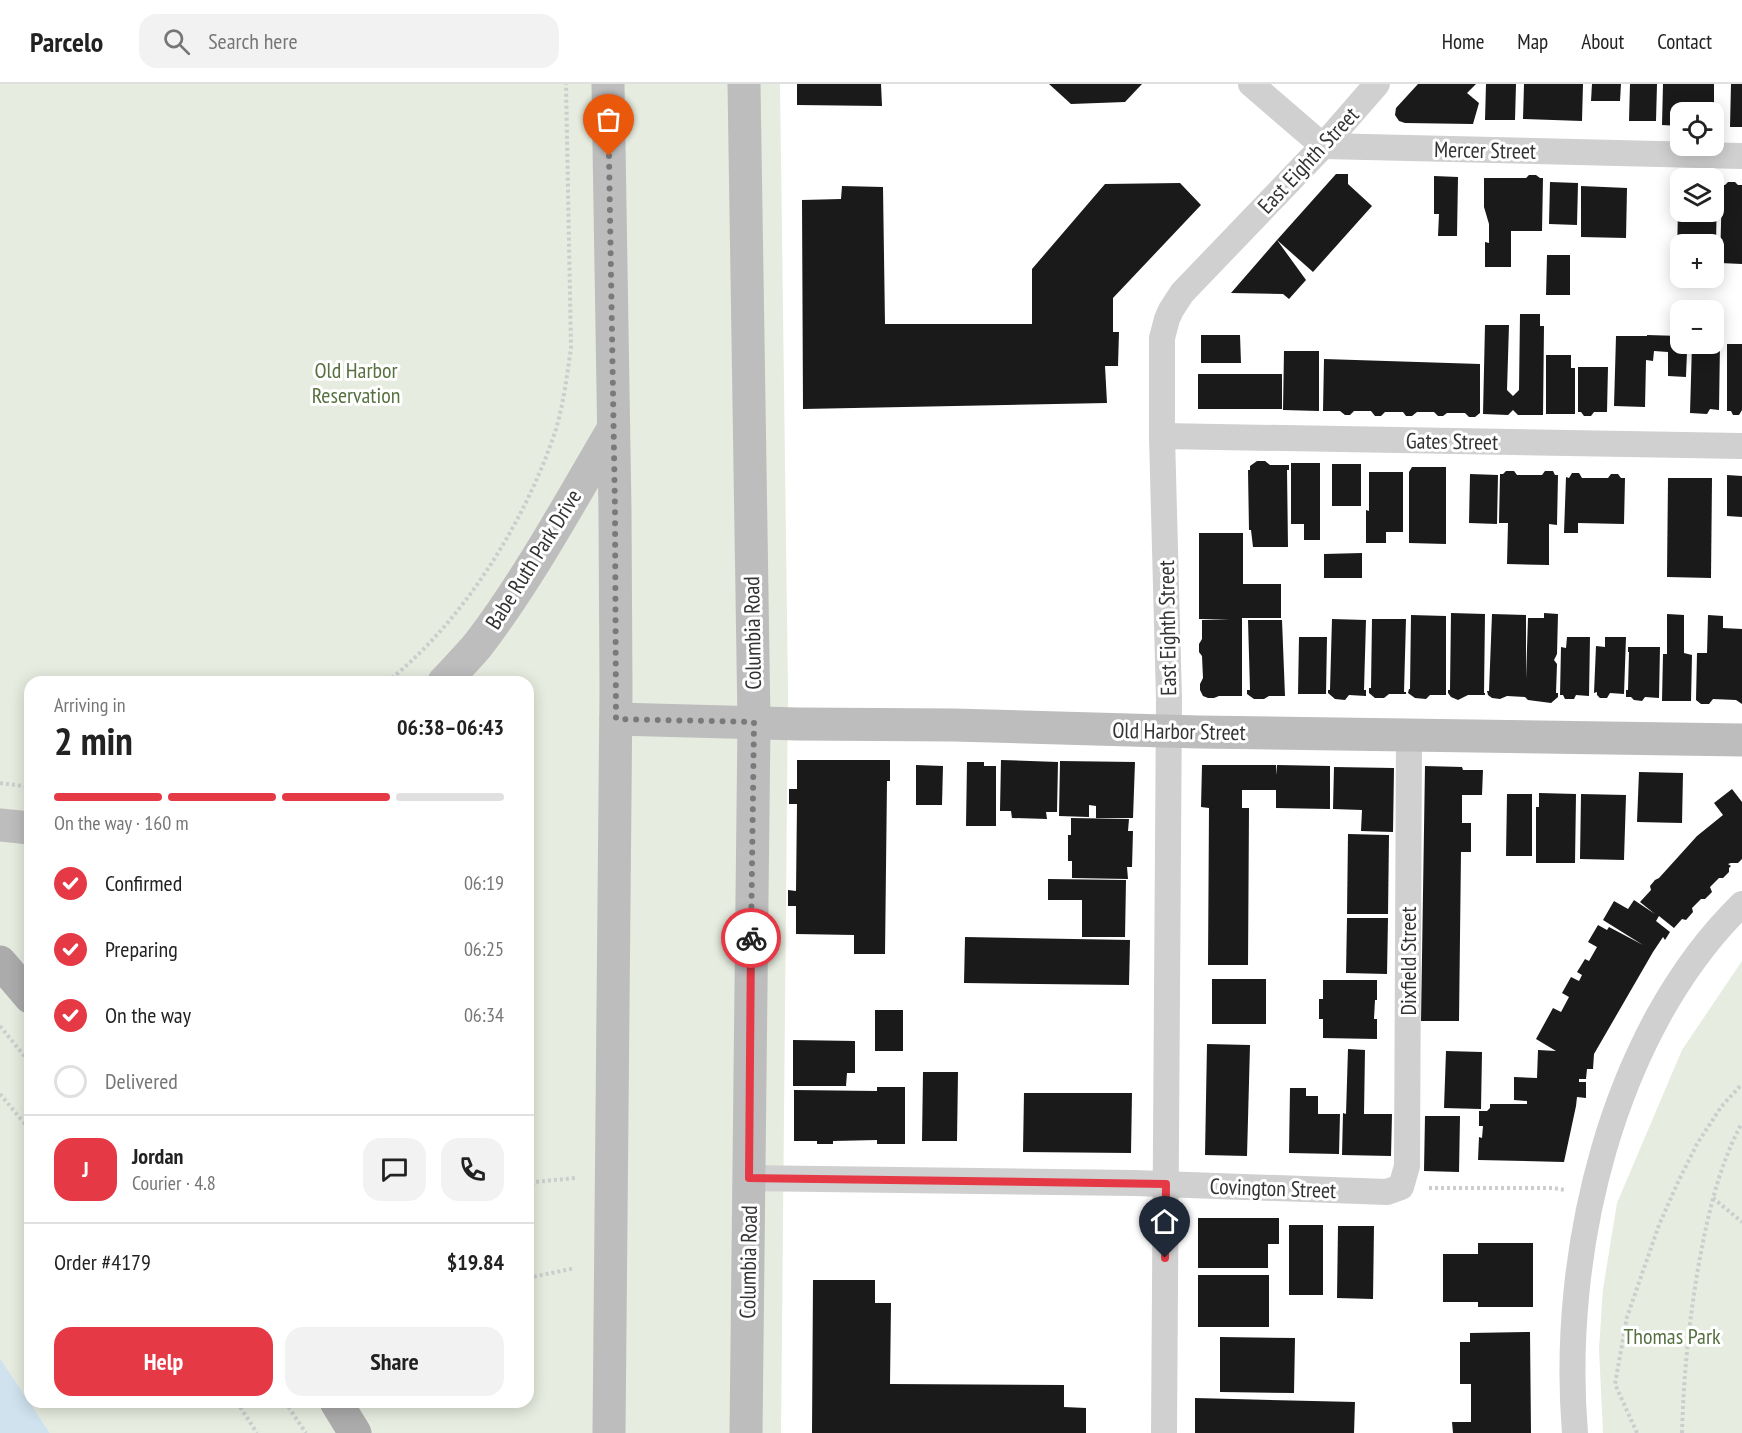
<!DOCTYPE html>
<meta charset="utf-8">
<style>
:root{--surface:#fff;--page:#f2f2f2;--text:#222;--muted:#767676;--line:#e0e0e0;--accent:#e63946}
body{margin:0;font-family:"PT Sans Narrow",sans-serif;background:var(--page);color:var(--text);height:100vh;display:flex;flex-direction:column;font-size:22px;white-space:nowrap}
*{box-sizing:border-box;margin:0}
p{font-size:20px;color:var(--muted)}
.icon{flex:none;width:33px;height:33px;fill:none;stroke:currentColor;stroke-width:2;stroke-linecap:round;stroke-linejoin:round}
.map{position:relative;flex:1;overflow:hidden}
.sheet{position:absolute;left:24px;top:592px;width:510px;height:732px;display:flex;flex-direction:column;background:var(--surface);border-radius:18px;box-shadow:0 3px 15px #0003}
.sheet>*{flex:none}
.controls{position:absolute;left:1670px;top:18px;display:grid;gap:12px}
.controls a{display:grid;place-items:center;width:54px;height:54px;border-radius:12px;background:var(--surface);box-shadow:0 3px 15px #0003;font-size:30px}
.pin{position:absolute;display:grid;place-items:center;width:51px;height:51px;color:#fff;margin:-62px -26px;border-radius:50% 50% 50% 0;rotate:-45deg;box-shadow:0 0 6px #0007}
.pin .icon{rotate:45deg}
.courier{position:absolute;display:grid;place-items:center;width:60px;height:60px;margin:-30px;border:4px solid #e63946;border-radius:50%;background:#fff;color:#222;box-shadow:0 2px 8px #0007}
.head em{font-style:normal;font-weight:700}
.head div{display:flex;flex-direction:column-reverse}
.head{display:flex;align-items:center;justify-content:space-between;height:102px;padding:0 30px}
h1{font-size:39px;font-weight:700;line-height:45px}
.bar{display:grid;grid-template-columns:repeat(4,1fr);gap:9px 6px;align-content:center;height:72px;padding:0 30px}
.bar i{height:8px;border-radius:4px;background:var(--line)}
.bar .current{background:var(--accent)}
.bar p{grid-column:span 4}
.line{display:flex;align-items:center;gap:15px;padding:0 30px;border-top:2px solid var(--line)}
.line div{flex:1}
.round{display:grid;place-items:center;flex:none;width:63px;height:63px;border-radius:18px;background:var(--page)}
ol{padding:0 30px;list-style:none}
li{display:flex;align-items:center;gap:18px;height:66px}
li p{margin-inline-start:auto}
li .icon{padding:6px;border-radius:50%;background:var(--accent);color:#fff;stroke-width:4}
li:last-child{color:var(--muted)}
li i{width:33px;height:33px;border:3px solid var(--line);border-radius:50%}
.cta{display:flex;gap:12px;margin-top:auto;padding:12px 30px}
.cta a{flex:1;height:69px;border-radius:18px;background:var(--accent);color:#fff;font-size:24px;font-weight:700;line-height:69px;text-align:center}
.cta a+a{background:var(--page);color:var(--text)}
header{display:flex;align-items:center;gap:36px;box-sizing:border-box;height:84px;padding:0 30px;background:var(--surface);border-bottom:2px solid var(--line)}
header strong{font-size:28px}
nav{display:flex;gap:33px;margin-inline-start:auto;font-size:21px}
.search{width:420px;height:54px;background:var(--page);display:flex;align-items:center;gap:15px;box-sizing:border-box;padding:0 21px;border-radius:18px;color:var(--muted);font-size:22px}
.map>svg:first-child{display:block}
.green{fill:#e6ecdf;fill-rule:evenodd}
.water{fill:#cfe2ee}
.building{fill:#1a1a1a}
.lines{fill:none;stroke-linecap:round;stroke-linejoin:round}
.path{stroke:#cdcdcd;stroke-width:4;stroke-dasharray:3 3;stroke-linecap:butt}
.street{stroke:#d0d0d0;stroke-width:26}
.secondary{stroke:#bdbdbd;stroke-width:33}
.primary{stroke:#ababab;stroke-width:33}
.done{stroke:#7a7a7a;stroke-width:6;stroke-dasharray:0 10.8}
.route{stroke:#e63946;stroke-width:8}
.labels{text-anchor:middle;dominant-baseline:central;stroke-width:6;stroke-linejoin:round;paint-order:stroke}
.street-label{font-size:22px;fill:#333;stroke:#fff}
.park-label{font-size:22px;fill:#56703f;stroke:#fff}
</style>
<header>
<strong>Parcelo</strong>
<div class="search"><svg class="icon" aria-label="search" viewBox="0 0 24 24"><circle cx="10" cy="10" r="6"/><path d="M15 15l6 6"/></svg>Search here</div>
<nav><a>Home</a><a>Map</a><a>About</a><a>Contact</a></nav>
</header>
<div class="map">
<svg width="1742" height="1349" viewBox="0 0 1742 1349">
<rect width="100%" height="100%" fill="#fff"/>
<g class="green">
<path d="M0,0H780L788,607L781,1349H50L0,1275ZM30,598H528V1318H30Z"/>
<polygon points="1742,877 1742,1349 1603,1349 1599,1265 1603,1205 1617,1119 1682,966"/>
</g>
<polygon class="water" points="0,1275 1,1276 50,1349 0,1349"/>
<g class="building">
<polygon points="797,0 881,0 882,22 797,21"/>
<polygon points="1049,0 1142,0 1125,18 1071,20"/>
<polygon points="1418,0 1476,0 1467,9 1479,19 1473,40 1405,39 1399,37 1395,31 1396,24"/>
<polygon points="1486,0 1516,0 1515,36 1485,36"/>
<polygon points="1524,0 1583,0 1582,37 1523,35"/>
<polygon points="1592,0 1621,0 1620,17 1591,17"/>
<polygon points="1630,0 1657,0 1656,37 1629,37"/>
<polygon points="1663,0 1714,0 1714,28 1680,28 1680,42 1662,41"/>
<polygon points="1731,0 1742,0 1742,43 1730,43"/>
<polygon points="1336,90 1348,90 1348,100 1372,122 1313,188 1277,156 1306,196 1289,215 1283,210 1231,209 1277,156"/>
<polygon points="1529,91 1536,91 1540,94 1543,94 1542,147 1511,147 1511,183 1485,183 1485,158 1489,159 1489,140 1484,123 1484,94 1526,94"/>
<polygon points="1434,92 1458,93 1457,152 1438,152 1439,130 1434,130"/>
<polygon points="1550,98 1578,99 1577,141 1549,140"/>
<polygon points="1728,98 1735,98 1738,101 1742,101 1742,180 1720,179 1722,101 1725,101"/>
<polygon points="1180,99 1201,121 1113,214 1113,248 1119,248 1118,282 1105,282 1107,319 803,325 802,116 841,115 842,102 883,103 885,240 1032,240 1032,185 1105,100"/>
<polygon points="1581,102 1627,104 1626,154 1581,153"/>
<polygon points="1713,105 1717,105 1716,161 1680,160 1680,174 1677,174 1678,122 1680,122 1680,128 1713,128"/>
<polygon points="1547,171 1570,171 1570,211 1546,211"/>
<polygon points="1520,230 1540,230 1540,242 1544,242 1543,331 1518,331 1513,326 1508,331 1483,330 1485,241 1509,241 1507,306 1513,312 1519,306"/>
<polygon points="1201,251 1240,251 1241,279 1201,279"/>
<polygon points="1647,251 1680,252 1680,267 1687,267 1686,293 1668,292 1668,268 1654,267 1653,277 1646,276 1645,323 1614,322 1616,252 1647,252"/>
<polygon points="1713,258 1720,259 1719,326 1710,325 1707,330 1690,329 1692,260"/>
<polygon points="1727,260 1742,260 1742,326 1739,331 1733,331 1731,327 1727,327"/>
<polygon points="1284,267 1319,267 1319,327 1283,326"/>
<polygon points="1546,271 1571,271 1571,284 1575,284 1575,330 1546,330"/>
<polygon points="1324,275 1480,280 1480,329 1475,333 1469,333 1465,329 1447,329 1443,332 1438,332 1434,328 1417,328 1412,332 1406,332 1403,328 1385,328 1381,332 1375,332 1371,327 1354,327 1350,331 1345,331 1340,327 1323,327"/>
<polygon points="1578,283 1608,283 1607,328 1594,328 1591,332 1584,332 1581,328 1578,328"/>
<rect x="1198" y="290" width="84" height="35"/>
<polygon points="1257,377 1265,377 1270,381 1289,381 1289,386 1287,386 1288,463 1253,463 1251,446 1249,446 1248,386 1250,386 1250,382"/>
<polygon points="1291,379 1320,379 1320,456 1304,456 1304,440 1291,440"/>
<rect x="1332" y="380" width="29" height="42"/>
<polygon points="1412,383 1446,383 1446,460 1409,459 1409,388"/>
<polygon points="1506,387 1514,387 1517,391 1542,391 1545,387 1553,387 1555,391 1558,391 1557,441 1549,440 1549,481 1507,480 1508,439 1499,439 1500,390 1503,390"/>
<polygon points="1369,388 1403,388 1403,448 1386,448 1386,459 1366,459 1366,426 1369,427"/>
<polygon points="1572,389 1579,389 1582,394 1608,394 1611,390 1618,390 1621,394 1625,394 1624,440 1578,439 1578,449 1564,449 1566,393 1569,394"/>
<polygon points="1470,390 1498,391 1497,440 1469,439"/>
<polygon points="1727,391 1742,392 1742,433 1727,432"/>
<polygon points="1668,394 1712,394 1711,494 1667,493"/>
<polygon points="1199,449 1243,449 1243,500 1281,500 1281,534 1242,534 1242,612 1219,612 1214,614 1208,614 1203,612 1200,606 1200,600 1203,594 1202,572 1199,568 1199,560 1202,555 1202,536 1230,535 1199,535"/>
<polygon points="1362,469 1362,494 1324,494 1324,470"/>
<polygon points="1451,529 1485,530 1484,609 1485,609 1485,611 1468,611 1458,616 1451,613 1448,609 1448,606 1450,606"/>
<polygon points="1544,529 1558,530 1557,570 1554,576 1557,580 1556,609 1558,609 1558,613 1551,619 1528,616 1525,613 1507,612 1500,615 1492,614 1488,611 1487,607 1489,607 1492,530 1526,531 1526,595 1528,534 1544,534"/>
<polygon points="1667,530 1684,531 1684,569 1692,571 1691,617 1662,617 1663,570 1667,570"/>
<polygon points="1411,531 1446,532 1446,611 1430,611 1426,615 1415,614 1408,609 1409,605 1410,605"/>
<polygon points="1708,531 1723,532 1723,544 1742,545 1742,620 1736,616 1713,615 1709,620 1701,620 1696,616 1697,569 1707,569"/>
<polygon points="1332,535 1366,536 1364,606 1366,606 1366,612 1349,611 1345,616 1335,615 1328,609 1328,606 1330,606"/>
<polygon points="1372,535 1406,535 1404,608 1406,608 1406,610 1389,610 1384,614 1375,614 1369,609 1369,604 1371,604"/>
<polygon points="1248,536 1282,536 1285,612 1269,612 1264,615 1254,615 1247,610 1247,606 1250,606"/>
<polygon points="1299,553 1327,553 1326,610 1298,610"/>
<polygon points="1567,553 1590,553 1589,612 1576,611 1574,615 1565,615 1563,611 1560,611 1561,563 1566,564"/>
<polygon points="1605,553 1626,553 1624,610 1610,609 1607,614 1600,614 1597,611 1597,608 1594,609 1596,562 1605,563"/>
<polygon points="1628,563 1660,563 1659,614 1645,613 1642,617 1634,616 1631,613 1626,613 1626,606 1628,606 1629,568 1628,568"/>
<polygon points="797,676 890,676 890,697 887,697 885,870 854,870 854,851 796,850 796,822 788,822 788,806 796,807 797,720 789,720 789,705 797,705"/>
<polygon points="1001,676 1058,678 1057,728 1046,728 1047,735 1012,734 1011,727 1000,727"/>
<polygon points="1060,677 1135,678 1133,734 1096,734 1096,722 1089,721 1089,733 1059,732"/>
<polygon points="967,678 984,678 984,682 996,682 996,742 966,742"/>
<polygon points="916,681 943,682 942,721 916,721"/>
<polygon points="1202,681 1276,681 1276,691 1277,681 1330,682 1330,725 1276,724 1276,706 1242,706 1242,724 1249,724 1248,881 1208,881 1209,724 1201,723"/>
<polygon points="1425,682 1462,683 1463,686 1483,686 1482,711 1462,711 1462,739 1471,739 1471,768 1461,768 1459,937 1421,937"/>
<polygon points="1334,683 1394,684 1393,748 1361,747 1362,726 1333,725"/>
<polygon points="1639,688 1683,689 1682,739 1637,738"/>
<polygon points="1732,705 1742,718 1742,775 1738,779 1731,779 1728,780 1731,782 1729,784 1729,788 1723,794 1719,794 1710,803 1712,808 1705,815 1701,815 1692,824 1693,828 1686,836 1682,835 1674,844 1659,832 1656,837 1670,848 1665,856 1663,853 1653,868 1594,970 1593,985 1587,985 1586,995 1579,995 1579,998 1586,998 1586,1014 1577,1013 1576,1022 1564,1078 1478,1076 1479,1053 1482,1054 1483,1042 1479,1042 1479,1027 1487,1027 1490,1024 1490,1020 1527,1020 1527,1017 1514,1016 1514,993 1537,994 1538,966 1556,967 1536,955 1553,924 1561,928 1569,913 1562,909 1571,893 1579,897 1582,891 1577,888 1585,875 1589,877 1597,863 1588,858 1598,841 1607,846 1609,843 1643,861 1603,836 1614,817 1628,825 1634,816 1655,830 1640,818 1651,806 1650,802 1655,796 1659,794 1697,752 1723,731 1714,719"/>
<polygon points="1539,709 1576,710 1575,779 1536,779 1536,723 1539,723"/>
<polygon points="1507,710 1532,710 1532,772 1506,772"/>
<polygon points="1581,710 1626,711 1624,776 1580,775"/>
<polygon points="1071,734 1129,735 1128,747 1133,747 1132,783 1127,783 1128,795 1072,794 1072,777 1068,777 1068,751 1071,751"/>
<polygon points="1348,750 1389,751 1388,830 1347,830"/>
<polygon points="1048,795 1126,796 1125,853 1082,853 1082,816 1048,816"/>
<polygon points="1347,834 1388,834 1387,890 1346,889"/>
<polygon points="965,853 1130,856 1129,901 964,899"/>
<rect x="1212" y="895" width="54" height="45"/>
<polygon points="1323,896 1377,896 1377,916 1375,916 1374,935 1377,935 1377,955 1323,954 1323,935 1319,935 1319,915 1323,915"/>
<rect x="875" y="926" width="28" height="41"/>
<polygon points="793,956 855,957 855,989 847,989 846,1002 793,1002"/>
<polygon points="1207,960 1250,961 1247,1072 1205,1071"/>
<polygon points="1348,965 1365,966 1364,1030 1392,1030 1391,1072 1342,1071 1343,1029 1346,1030"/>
<polygon points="1446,967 1482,968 1481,1025 1444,1024"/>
<polygon points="923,988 958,988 957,1057 922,1057"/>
<polygon points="877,1003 905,1003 905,1060 877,1060 877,1056 833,1057 833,1060 817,1060 817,1057 794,1057 794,1006 877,1007"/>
<polygon points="1290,1004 1306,1004 1306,1012 1318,1012 1318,1030 1340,1030 1339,1070 1289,1069"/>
<polygon points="1024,1009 1132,1009 1131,1069 1023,1068"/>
<polygon points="1425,1032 1460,1032 1459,1088 1424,1087"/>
<polygon points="1198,1134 1279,1134 1279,1160 1268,1160 1268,1184 1198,1184"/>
<rect x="1289" y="1141" width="34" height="70"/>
<polygon points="1338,1142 1374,1142 1373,1215 1337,1214"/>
<polygon points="1478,1159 1533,1159 1533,1223 1478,1223 1478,1218 1443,1218 1443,1170 1478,1170"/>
<rect x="1198" y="1191" width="71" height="52"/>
<polygon points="813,1196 875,1196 875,1219 891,1219 890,1300 1064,1301 1064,1323 1086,1324 1086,1349 812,1349"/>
<polygon points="1530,1248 1531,1349 1453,1349 1452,1338 1471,1338 1471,1300 1460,1300 1460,1258 1470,1258 1470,1249"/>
<polygon points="1220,1253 1295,1254 1294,1309 1220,1308"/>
<polygon points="1195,1314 1355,1318 1354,1349 1195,1349"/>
</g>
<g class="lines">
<g class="path">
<path d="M387,598C463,538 526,437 556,345C564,318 567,291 571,264L566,0"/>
<polyline points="0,699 30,703"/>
<polyline points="0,942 30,979"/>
<polyline points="0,1010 30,1046"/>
<polyline points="1429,1104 1553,1104 1565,1106"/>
<polyline points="528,1106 534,1098 575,1094"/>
<polyline points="1713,1114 1742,1138"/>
<polyline points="528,1194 575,1184"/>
<polyline points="237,1318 257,1349"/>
<polyline points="285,1318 306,1349"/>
<polyline points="1637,1349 1615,1300 1627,1233 1659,1141 1678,1098 1697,1060 1721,1023 1742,1000"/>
<path d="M1682,1349C1684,1278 1692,1207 1707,1139C1715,1104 1725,1070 1742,1039"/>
</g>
<g class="street">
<polyline points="1251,0 1323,62 1742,72"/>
<polyline points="1162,352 1742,362"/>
<polyline points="749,1094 1134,1099 1387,1108 1401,1103 1407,1082 1409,650"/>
<polyline points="1164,1349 1169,615 1162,352 1162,254 1167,235 1171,226 1182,209 1323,62 1377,0"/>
<path d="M1575,1349C1560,1171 1611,948 1742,820"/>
</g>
<g class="secondary">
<polyline points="608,0 615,427 616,606 609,1349"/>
<polyline points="744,0 754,638 746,1349"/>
<path d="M444,598C455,586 467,574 478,561C529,494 570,418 613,345"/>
<polyline points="616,635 798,640 954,641 1199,648 1742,656"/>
<polyline points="0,741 30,744"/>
</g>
<g class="primary">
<polyline points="0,878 30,913"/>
<polyline points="336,1318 355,1349"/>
</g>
</g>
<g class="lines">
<polyline class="done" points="609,72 615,427 616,635 754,638 751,854"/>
<polyline class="route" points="751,854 749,1094 1166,1100 1165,1174"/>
</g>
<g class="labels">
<g class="street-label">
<text transform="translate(1485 66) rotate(1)">Mercer Street</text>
<text transform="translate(1308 76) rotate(-47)">East Eighth Street</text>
<text transform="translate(1452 357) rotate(1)">Gates Street</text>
<text transform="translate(533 475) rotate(-58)">Babe Ruth Park Drive</text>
<text transform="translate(1167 544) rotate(-91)">East Eighth Street</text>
<text transform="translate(752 549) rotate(-91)">Columbia Road</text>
<text transform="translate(1179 647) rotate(1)">Old Harbor Street</text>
<text transform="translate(1408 877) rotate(-90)">Dixfield Street</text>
<text transform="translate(1273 1104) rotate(2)">Covington Street</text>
<text transform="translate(748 1178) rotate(-89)">Columbia Road</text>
</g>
<g class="park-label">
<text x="356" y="286">Old Harbor<tspan x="356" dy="25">Reservation</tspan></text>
<text x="1672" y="1252">Thomas Park</text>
</g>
</g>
</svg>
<div class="controls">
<a><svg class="icon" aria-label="locate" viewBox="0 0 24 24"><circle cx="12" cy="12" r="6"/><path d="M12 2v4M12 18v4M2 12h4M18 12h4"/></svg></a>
<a><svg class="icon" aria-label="layers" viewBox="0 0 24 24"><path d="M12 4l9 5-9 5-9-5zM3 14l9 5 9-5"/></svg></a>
<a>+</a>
<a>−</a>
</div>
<div class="pin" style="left:609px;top:72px;background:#ea580c"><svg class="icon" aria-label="bag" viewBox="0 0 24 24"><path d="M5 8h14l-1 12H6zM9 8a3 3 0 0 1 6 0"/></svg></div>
<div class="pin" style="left:1165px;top:1174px;background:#1f2937"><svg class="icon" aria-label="home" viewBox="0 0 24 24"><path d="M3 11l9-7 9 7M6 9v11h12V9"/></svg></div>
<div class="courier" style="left:751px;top:854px"><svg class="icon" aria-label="bike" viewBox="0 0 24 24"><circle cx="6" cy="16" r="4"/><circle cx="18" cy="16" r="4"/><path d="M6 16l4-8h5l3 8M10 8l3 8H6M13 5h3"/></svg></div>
<section class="sheet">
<div class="head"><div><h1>2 min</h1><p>Arriving in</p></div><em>06:38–06:43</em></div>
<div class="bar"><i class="current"></i><i class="current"></i><i class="current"></i><i></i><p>On the way · 160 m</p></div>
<ol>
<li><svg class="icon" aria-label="check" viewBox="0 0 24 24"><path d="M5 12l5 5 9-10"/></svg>Confirmed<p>06:19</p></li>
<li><svg class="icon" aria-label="check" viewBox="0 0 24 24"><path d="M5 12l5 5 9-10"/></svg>Preparing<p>06:25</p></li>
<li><svg class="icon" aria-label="check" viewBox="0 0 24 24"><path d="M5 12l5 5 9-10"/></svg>On the way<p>06:34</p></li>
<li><i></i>Delivered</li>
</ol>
<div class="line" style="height:108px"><b class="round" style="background:var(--accent);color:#fff">J</b><div><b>Jordan</b><p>Courier · 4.8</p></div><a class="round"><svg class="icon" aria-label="chat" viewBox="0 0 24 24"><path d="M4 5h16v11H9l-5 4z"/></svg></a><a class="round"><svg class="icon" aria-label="phone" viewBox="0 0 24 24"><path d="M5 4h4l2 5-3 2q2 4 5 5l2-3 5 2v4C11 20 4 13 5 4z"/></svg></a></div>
<div class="line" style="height:78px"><div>Order #4179</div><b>$19.84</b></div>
<div class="cta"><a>Help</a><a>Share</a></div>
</section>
</div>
